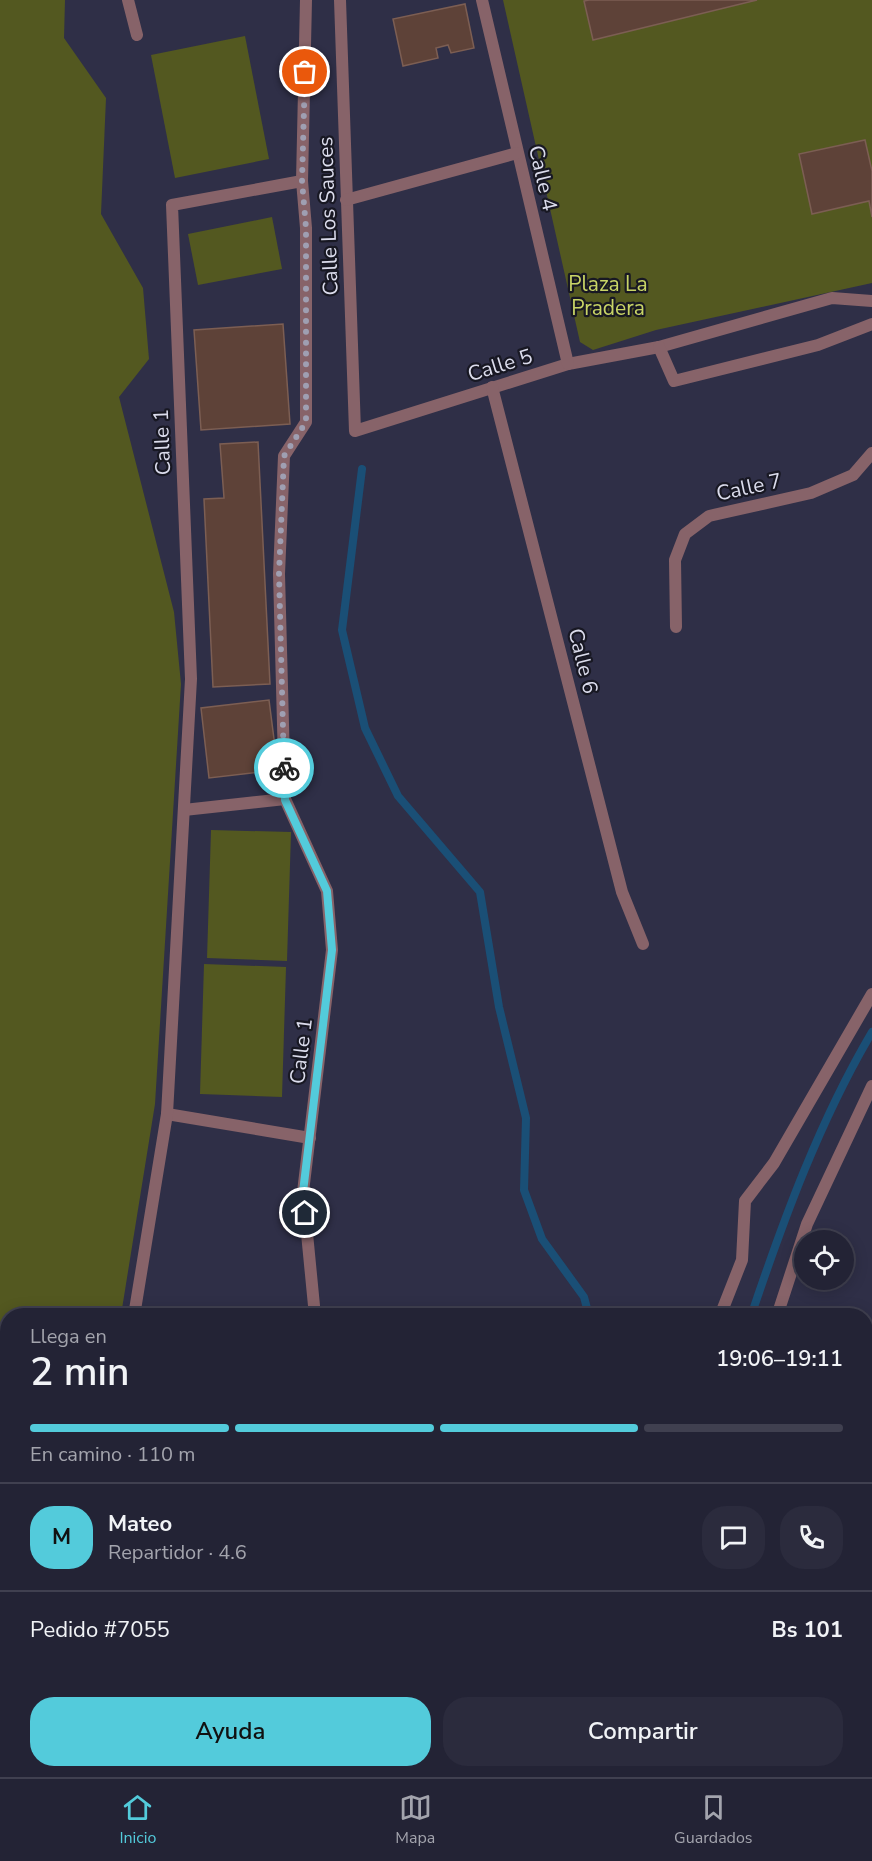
<!DOCTYPE html>
<html lang="es">
<meta charset="utf-8">
<style>
:root{--surface:#232335;--page:#2b2b3d;--text:#f1f3f6;--muted:#a3a4ad;--line:#404050;--accent:#53cbdb}
body{margin:0;font-family:"Nunito Sans",sans-serif;background:var(--page);color:var(--text);height:100vh;display:flex;flex-direction:column;font-size:22px;white-space:nowrap}
*{box-sizing:border-box;margin:0}
p{font-size:20px;color:var(--muted)}
.icon{flex:none;width:33px;height:33px;fill:none;stroke:currentColor;stroke-width:2;stroke-linecap:round;stroke-linejoin:round}
.map{position:relative;flex:1;overflow:hidden}
.panel{position:absolute;left:0px;top:1308px;width:873px;height:470px;display:flex;flex-direction:column;background:var(--surface);border-radius:24px 24px 0 0;box-shadow:0 3px 15px #0003,0 0 0 2px var(--line)}
.panel>*{flex:none}
.fabs{position:absolute;left:794px;top:1230px;display:grid;gap:12px}
.fabs a{display:grid;place-items:center;width:60px;height:60px;border-radius:50%;background:var(--surface);box-shadow:0 3px 15px #0003,0 0 0 2px var(--line);font-size:30px}
.pin{position:absolute;display:grid;place-items:center;width:51px;height:51px;color:#fff;margin:-26px;border:3px solid #fff;border-radius:50%;box-shadow:0 2px 6px #0007}
.courier{position:absolute;display:grid;place-items:center;width:60px;height:60px;margin:-30px;border:4px solid #53cbdb;border-radius:50%;background:#fff;color:#222;box-shadow:0 2px 8px #0007}
.headline em{font-style:normal;font-weight:600}
.headline div{display:flex;flex-direction:column-reverse}
.headline{display:flex;align-items:center;justify-content:space-between;height:102px;padding:0 30px}
h1{font-size:39px;font-weight:600;line-height:45px}
.bar{display:grid;grid-template-columns:repeat(4,1fr);gap:9px 6px;align-content:center;height:72px;padding:0 30px}
.bar i{height:8px;border-radius:4px;background:var(--line)}
.bar .on{background:var(--accent)}
.bar p{grid-column:span 4}
.line{display:flex;align-items:center;gap:15px;padding:0 30px;border-top:2px solid var(--line)}
.line div{flex:1}
.round{display:grid;place-items:center;flex:none;width:63px;height:63px;border-radius:24px;background:var(--page)}
.cta{display:flex;gap:12px;margin-top:auto;padding:12px 30px}
.cta a{flex:1;height:69px;border-radius:24px;background:var(--accent);color:#111;font-size:24px;font-weight:600;line-height:69px;text-align:center}
.cta a+a{background:var(--page);color:var(--text)}
.menu{display:flex;justify-content:space-around;align-items:center;height:84px;border-top:2px solid var(--line);background:var(--surface);font-size:16px;color:var(--muted)}
.menu a{display:grid;justify-items:center;gap:3px}
.menu .on{color:var(--accent)}
.map>svg:first-child{display:block}
.green{fill:#535820}
.lines{fill:none;stroke-linecap:round;stroke-linejoin:round}
.stream{stroke:#1a4f76;stroke-width:8}
.building{fill:#5e4238;stroke:#7c5e53;stroke-width:1.5}
.service{stroke:#876369;stroke-width:12}
.minor{stroke:#876369;stroke-width:12}
.tertiary{stroke:#876369;stroke-width:12}
.done{stroke:#9f9fb2;stroke-width:6;stroke-dasharray:0 10.8}
.route{stroke:#53cbdb;stroke-width:8}
.labels{text-anchor:middle;dominant-baseline:central;stroke-width:4.5;stroke-linejoin:round;paint-order:stroke}
.street-label{font-size:21px;fill:#dbdcec;stroke:#181823}
.park-label{font-size:21px;fill:#c9d566;stroke:#181823}
</style>
<div class="map">
<svg width="872" height="1777" viewBox="0 0 872 1777">
<rect width="100%" height="100%" fill="#2f2f47"/>
<g class="green">
<polygon points="0,0 65,0 64,38 106,98 101,214 143,288 149,359 119,397 174,612 181,684 155,1104 121,1315 8,1316 8,1770 80,1770 79,1777 0,1777"/>
<polygon points="503,0 872,0 872,283 656,330 593,350 580,342"/>
<polygon points="245,36 269,159 175,178 151,55"/>
<polygon points="272,217 282,269 198,285 188,234"/>
<polygon points="211,830 291,832 287,961 207,958"/>
<polygon points="204,964 286,967 282,1097 200,1094"/>
</g>
<g class="lines">
<g class="stream">
<polyline points="362,469 342,630 365,728 398,796 480,892 499,1007 526,1118 524,1190 542,1239 584,1297 589,1316"/>
<path d="M751,1316C784,1218 820,1120 872,1032"/>
<polyline points="591,1777 593,1770"/>
</g>
</g>
<g class="building">
<polygon points="589,0 757,0 593,40 584,1"/>
<polygon points="465,4 474,48 451,53 448,45 436,48 438,58 403,66 393,19"/>
<polygon points="865,140 872,171 872,217 869,201 812,214 799,154"/>
<polygon points="283,324 290,424 201,430 194,330"/>
<polygon points="258,442 270,684 213,687 204,499 224,498 220,444"/>
<polygon points="269,700 278,770 209,778 201,708"/>
<polygon points="119,1770 184,1770 181,1777 117,1777"/>
</g>
<g class="lines">
<g class="service">
<polyline points="128,0 137,35"/>
<polyline points="306,0 302,181 306,228 306,422 284,456 279,574 285,799 327,891 332,950 303,1192 315,1316"/>
<polyline points="184,810 285,799"/>
<polyline points="167,1114 310,1138"/>
<polyline points="134,1316 167,1114 191,679 172,205 302,181"/>
<polyline points="720,1316 742,1260 745,1201 774,1163 872,994"/>
<polyline points="93,1777 95,1770"/>
<polyline points="566,1777 569,1770"/>
</g>
<g class="minor">
<polyline points="340,0 355,431 568,364 659,347 832,298 872,301"/>
<polyline points="482,0 568,364"/>
<polyline points="346,200 517,153"/>
<polyline points="659,347 674,381 818,345 872,324"/>
<polyline points="492,387 622,892 643,944"/>
<polyline points="676,627 675,560 685,534 709,516 811,493 853,475 872,453"/>
<polyline points="866,1666 872,1649"/>
<polyline points="786,1770 805,1777"/>
<polyline points="824,1777 826,1770"/>
</g>
<g class="tertiary">
<polyline points="777,1316 807,1224 872,1086"/>
<polyline points="618,1777 620,1770"/>
</g>
</g>
<g class="lines">
<polyline class="done" points="284,768 279,574 284,456 306,422 306,228 302,181 305,72"/>
<polyline class="route" points="284,768 285,800 327,891 332,950 303,1192 305,1213"/>
</g>
<g class="labels">
<g class="street-label">
<text transform="translate(543 178) rotate(77)">Calle 4</text>
<text transform="translate(328 216) rotate(-92)">Calle Los Sauces</text>
<text transform="translate(500 365) rotate(-17)">Calle 5</text>
<text transform="translate(162 442) rotate(-92)">Calle 1</text>
<text transform="translate(749 487) rotate(-12)">Calle 7</text>
<text transform="translate(583 661) rotate(76)">Calle 6</text>
<text transform="translate(301 1051) rotate(-83)">Calle 1</text>
</g>
<g class="park-label">
<text x="608" y="284">Plaza La<tspan x="608" dy="24">Pradera</tspan></text>
</g>
</g>
</svg>
<div class="fabs">
<a><svg class="icon" aria-label="locate" viewBox="0 0 24 24"><circle cx="12" cy="12" r="6"/><path d="M12 2v4M12 18v4M2 12h4M18 12h4"/></svg></a>
</div>
<div class="pin" style="left:305px;top:72px;background:#ea580c"><svg class="icon" aria-label="bag" viewBox="0 0 24 24"><path d="M5 8h14l-1 12H6zM9 8a3 3 0 0 1 6 0"/></svg></div>
<div class="pin" style="left:305px;top:1213px;background:#1f2937"><svg class="icon" aria-label="home" viewBox="0 0 24 24"><path d="M3 11l9-7 9 7M6 9v11h12V9"/></svg></div>
<div class="courier" style="left:284px;top:768px"><svg class="icon" aria-label="bike" viewBox="0 0 24 24"><circle cx="6" cy="16" r="4"/><circle cx="18" cy="16" r="4"/><path d="M6 16l4-8h5l3 8M10 8l3 8H6M13 5h3"/></svg></div>
<section class="panel">
<div class="headline"><div><h1>2 min</h1><p>Llega en</p></div><em>19:06–19:11</em></div>
<div class="bar"><i class="on"></i><i class="on"></i><i class="on"></i><i></i><p>En camino · 110 m</p></div>
<div class="line" style="height:108px"><b class="round" style="background:var(--accent);color:#111">M</b><div><b>Mateo</b><p>Repartidor · 4.6</p></div><a class="round"><svg class="icon" aria-label="chat" viewBox="0 0 24 24"><path d="M4 5h16v11H9l-5 4z"/></svg></a><a class="round"><svg class="icon" aria-label="phone" viewBox="0 0 24 24"><path d="M5 4h4l2 5-3 2q2 4 5 5l2-3 5 2v4C11 20 4 13 5 4z"/></svg></a></div>
<div class="line" style="height:78px"><div>Pedido #7055</div><b>Bs 101</b></div>
<div class="cta"><a>Ayuda</a><a>Compartir</a></div>
</section>
</div>
<nav class="menu">
<a class="on"><svg class="icon" aria-label="home" viewBox="0 0 24 24"><path d="M3 11l9-7 9 7M6 9v11h12V9"/></svg>Inicio</a>
<a><svg class="icon" aria-label="map" viewBox="0 0 24 24"><path d="M3 6l6-2 6 2 6-2v14l-6 2-6-2-6 2zM9 4v14M15 6v14"/></svg>Mapa</a>
<a><svg class="icon" aria-label="saved" viewBox="0 0 24 24"><path d="M7 4h10v16l-5-4-5 4z"/></svg>Guardados</a>
</nav>
